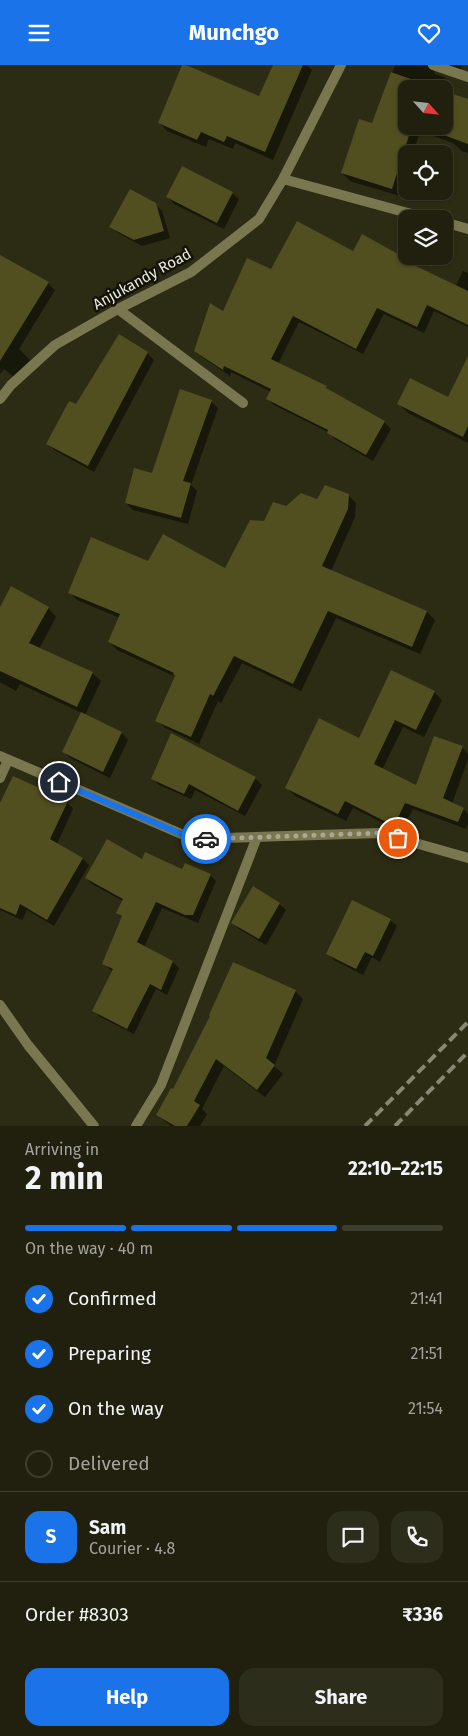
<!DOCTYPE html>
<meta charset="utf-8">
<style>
:root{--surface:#21200e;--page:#2d2d1c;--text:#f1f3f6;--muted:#a2a39e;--line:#3e3e2e;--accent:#1a73e8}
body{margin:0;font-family:"Fira Sans",sans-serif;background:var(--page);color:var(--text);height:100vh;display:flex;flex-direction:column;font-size:19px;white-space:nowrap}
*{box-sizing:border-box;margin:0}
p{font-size:16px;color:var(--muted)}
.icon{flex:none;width:28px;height:28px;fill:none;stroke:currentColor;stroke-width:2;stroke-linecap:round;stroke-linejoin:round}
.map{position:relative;height:1061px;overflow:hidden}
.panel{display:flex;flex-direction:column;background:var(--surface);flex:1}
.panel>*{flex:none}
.needle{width:32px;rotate:117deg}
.controls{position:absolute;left:398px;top:15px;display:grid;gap:10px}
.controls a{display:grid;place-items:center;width:55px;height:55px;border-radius:10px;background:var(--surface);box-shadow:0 1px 4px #0004,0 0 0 1px var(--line);font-size:25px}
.pin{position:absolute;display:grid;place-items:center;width:42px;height:42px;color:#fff;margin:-21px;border:2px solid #fff;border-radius:50%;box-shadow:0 1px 5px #0007}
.courier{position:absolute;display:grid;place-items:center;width:50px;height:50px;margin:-25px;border:4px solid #1a73e8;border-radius:50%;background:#fff;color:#222;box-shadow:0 1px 6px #0007}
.head em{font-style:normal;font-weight:700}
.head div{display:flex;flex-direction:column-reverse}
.head{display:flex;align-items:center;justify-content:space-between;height:85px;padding:0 25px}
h1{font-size:32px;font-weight:700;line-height:38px}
.bar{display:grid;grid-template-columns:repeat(4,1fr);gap:8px 5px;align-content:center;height:60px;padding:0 25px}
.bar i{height:6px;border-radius:4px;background:var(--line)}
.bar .active{background:var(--accent)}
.bar p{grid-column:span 4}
.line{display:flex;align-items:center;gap:12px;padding:0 25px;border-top:1px solid var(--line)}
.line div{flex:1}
.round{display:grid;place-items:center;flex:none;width:52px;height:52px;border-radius:15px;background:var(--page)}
ol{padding:0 25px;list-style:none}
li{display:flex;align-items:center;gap:15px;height:55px}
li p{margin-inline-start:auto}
li .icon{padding:5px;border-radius:50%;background:var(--accent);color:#fff;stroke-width:4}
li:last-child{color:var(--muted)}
li i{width:28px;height:28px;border:2px solid var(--line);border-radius:50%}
.button{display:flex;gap:10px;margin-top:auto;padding:10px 25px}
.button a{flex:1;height:58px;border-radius:15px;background:var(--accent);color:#fff;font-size:20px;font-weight:700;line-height:58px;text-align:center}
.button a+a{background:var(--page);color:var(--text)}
header{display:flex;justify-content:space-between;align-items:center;height:65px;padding:0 25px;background:var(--accent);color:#fff;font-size:22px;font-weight:700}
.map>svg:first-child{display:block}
.shadow{fill:#0007;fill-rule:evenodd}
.building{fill:#514e20}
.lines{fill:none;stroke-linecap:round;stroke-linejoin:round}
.minor{stroke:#78774f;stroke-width:10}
.tertiary{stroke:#78774f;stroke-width:10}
.rail{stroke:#888774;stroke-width:4;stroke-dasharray:10 5;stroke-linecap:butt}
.done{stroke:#a9a896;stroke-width:5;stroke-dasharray:0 9}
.route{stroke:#1a73e8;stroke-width:6}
.labels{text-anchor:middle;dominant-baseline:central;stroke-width:5;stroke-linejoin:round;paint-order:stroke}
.street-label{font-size:15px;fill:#ecebdd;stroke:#131309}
</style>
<header><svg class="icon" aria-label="menu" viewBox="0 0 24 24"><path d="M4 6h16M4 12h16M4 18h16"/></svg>Munchgo<svg class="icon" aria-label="heart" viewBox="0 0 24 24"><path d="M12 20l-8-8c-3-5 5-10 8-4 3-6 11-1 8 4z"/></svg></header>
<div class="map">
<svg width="468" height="1061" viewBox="0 0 468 1061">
<rect width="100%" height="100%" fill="#2c2b13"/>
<g class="shadow">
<polygon points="275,0 307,0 312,5 273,95 235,78 233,84 209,74 206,82 167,66 159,57 260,33"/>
<path d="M395,0H462L459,6H434L435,9L444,12L452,20L446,31L468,51V88L462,86L453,78L420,66L413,89H406V111L400,131L350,116L342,108L373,60ZM406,24H444V61H406Z"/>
<polygon points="232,128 239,134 224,164 174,139 168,132"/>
<polygon points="155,139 162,146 170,173 142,181 118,168 111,162"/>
<polygon points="362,171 398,190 404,197 456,221 463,206 468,208 468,262 434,246 424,268 384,249 363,289 299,257 278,299 326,322 330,327 384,357 391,364 373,396 335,374 328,367 274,340 268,334 271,327 231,307 230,311 202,292 195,285 223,248 272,206 353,188"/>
<polygon points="0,197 48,218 55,225 19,284 30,295 14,312 4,304 0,309"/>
<polygon points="147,288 154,295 94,407 54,385 47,378 76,341"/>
<polygon points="468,303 468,378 408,348 399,339 449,333"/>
<polygon points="211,336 218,343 191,420 197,426 188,459 133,445 126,438 152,409"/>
<polygon points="348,430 356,438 355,452 331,506 427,547 435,555 420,589 336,553 301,626 242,598 221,638 218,636 199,679 165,663 157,655 176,612 117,585 109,577 120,553 77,535 69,527 149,497 226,505 265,458 287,443"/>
<polygon points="48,543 56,552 39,584 92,608 101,616 85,650 122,668 128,675 110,713 70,693 64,687 82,648 20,619 16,626 0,617 0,545"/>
<polygon points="434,627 442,635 424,672 403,662 382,705 416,722 462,682 468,689 468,694 452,739 463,744 468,749 468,759 466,764 413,744 401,767 353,743 346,756 295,731 287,723"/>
<polygon points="172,670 255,713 262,720 245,751 195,725 191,734 159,720 152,713"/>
<polygon points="67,737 73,744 57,779 83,794 89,800 54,861 27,845 22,855 0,845 0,741"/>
<polygon points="143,795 183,806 210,810 216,816 198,858 162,843 144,882 173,897 179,903 167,930 156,924 134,969 100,952 94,946 114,907 103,899 123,853 118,848 123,836 92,819 86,813"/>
<polygon points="279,839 286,845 266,880 239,864 233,858"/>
<polygon points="390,855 397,861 380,897 372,892 363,910 334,895 328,889"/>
<polygon points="295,926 303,934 274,1001 283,1009 265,1032 224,1001 202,1044 207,1049 200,1061 171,1061 157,1050 173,1026"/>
</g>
<g class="building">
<polygon points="182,0 186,0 259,31 273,0 303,0 265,87 227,71 224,77 201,67 197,75 158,58"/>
<polygon points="391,7 439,24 406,24 406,61 412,61 392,124 341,108 359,54 372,58"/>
<polygon points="444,26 468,34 468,79 419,61 444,61"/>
<polygon points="182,101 233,127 217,158 166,132"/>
<polygon points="130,124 156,138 164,166 134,175 109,162"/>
<polygon points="297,156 353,186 362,169 398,189 397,192 468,226 468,260 427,240 417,262 377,243 356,284 293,251 271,294 327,321 326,323 385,356 366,390 327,368 328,365 266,334 271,324 224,301 223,305 194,286 210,238 223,246 247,193 271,204"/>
<polygon points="0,190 49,217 0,296"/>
<polygon points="119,269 148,287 88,401 46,379 69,336 76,339"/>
<polygon points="468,291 468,361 463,372 397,339 410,313 448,332"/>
<polygon points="180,324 212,335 183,416 191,418 181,453 125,438 134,403 152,408"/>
<polygon points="325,420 349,429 348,444 322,501 427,546 412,582 328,546 293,619 234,591 213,631 210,629 191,672 155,656 175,611 173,609 174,608 108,577 120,549 68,528 91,472 148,496 163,469 225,503 250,455 264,456 273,437 286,441 301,428 317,434"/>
<polygon points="11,521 49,542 29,578 93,607 77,642 0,606 0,542"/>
<polygon points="391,605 435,626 416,665 395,655 374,699 416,720 434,671 463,681 443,733 464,743 458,757 405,738 394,761 345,736 338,749 285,723 319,653 359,673"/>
<polygon points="81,647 122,667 103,707 62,687"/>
<polygon points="171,668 256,712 238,746 189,719 184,729 151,714"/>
<polygon points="13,711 68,736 50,774 83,793 47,855 20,839 16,850 0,843 0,738"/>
<polygon points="107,774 142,794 145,787 182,804 185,798 211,809 193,850 185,850 156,837 137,877 173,896 161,925 150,919 127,964 92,946 113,904 102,899 122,851 116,848 123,834 85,813"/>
<polygon points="253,821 280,838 259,874 231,858"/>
<polygon points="352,835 391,854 373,891 365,887 356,904 326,889"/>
<polygon points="233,897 296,925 266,993 275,1000 257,1025 216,994 194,1036 200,1040 187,1061 175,1061 156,1050 171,1023 173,1024 210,951 209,950"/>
</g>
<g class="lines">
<g class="minor">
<polyline points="433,0 468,12"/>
<polyline points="283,114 430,154"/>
<polyline points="444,157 468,164"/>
<polyline points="118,244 243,338"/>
<polyline points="0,713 8,695"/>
<polyline points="0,940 28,980 94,1061"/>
<polyline points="136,1061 161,1020 257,772"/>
</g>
<g class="tertiary">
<polyline points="0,334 11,320 55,280 118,244 191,207 259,154 283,114 341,0"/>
<polyline points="0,691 193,774 380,768 468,793"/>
</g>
<g class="rail">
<polyline points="365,1061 468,957"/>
<polyline points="395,1061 468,987"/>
</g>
</g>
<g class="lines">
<polyline class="done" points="206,774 380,768 398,773"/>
<polyline class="route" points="59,717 193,774 206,774"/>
</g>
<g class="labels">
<g class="street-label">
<text transform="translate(142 214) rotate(-29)">Anjukandy Road</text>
</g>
</g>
</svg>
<div class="controls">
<a><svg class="needle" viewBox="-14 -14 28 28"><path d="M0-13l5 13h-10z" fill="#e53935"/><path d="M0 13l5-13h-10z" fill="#a2a39e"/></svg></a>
<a><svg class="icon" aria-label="locate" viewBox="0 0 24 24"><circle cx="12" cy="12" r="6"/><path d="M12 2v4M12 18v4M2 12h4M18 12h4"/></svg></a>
<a><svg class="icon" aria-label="layers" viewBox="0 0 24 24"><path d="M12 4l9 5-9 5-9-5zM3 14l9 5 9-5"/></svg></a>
</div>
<div class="pin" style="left:398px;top:773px;background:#ea580c"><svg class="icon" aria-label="bag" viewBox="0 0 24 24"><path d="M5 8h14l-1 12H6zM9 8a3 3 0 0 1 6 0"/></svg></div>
<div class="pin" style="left:59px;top:717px;background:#1f2937"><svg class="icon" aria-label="home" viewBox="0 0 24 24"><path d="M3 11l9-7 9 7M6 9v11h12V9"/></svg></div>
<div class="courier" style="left:206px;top:774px"><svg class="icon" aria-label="car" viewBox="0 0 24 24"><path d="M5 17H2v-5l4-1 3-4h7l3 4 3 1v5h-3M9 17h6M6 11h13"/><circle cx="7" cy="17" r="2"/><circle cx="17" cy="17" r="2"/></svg></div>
</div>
<section class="panel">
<div class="head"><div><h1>2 min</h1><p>Arriving in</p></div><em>22:10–22:15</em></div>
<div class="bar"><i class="active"></i><i class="active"></i><i class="active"></i><i></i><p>On the way · 40 m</p></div>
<ol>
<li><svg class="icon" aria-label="check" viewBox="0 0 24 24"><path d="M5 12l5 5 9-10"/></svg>Confirmed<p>21:41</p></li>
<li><svg class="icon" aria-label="check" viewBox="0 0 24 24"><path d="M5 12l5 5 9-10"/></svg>Preparing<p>21:51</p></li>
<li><svg class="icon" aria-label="check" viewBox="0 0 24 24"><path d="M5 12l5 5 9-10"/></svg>On the way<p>21:54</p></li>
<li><i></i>Delivered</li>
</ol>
<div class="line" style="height:90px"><b class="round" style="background:var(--accent);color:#fff">S</b><div><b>Sam</b><p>Courier · 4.8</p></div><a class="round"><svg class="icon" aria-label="chat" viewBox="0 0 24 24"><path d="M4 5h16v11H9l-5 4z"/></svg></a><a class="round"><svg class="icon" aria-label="phone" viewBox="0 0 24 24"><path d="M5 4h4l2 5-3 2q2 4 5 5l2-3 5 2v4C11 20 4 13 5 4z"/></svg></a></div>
<div class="line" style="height:65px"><div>Order #8303</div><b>₹336</b></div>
<div class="button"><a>Help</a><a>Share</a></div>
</section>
